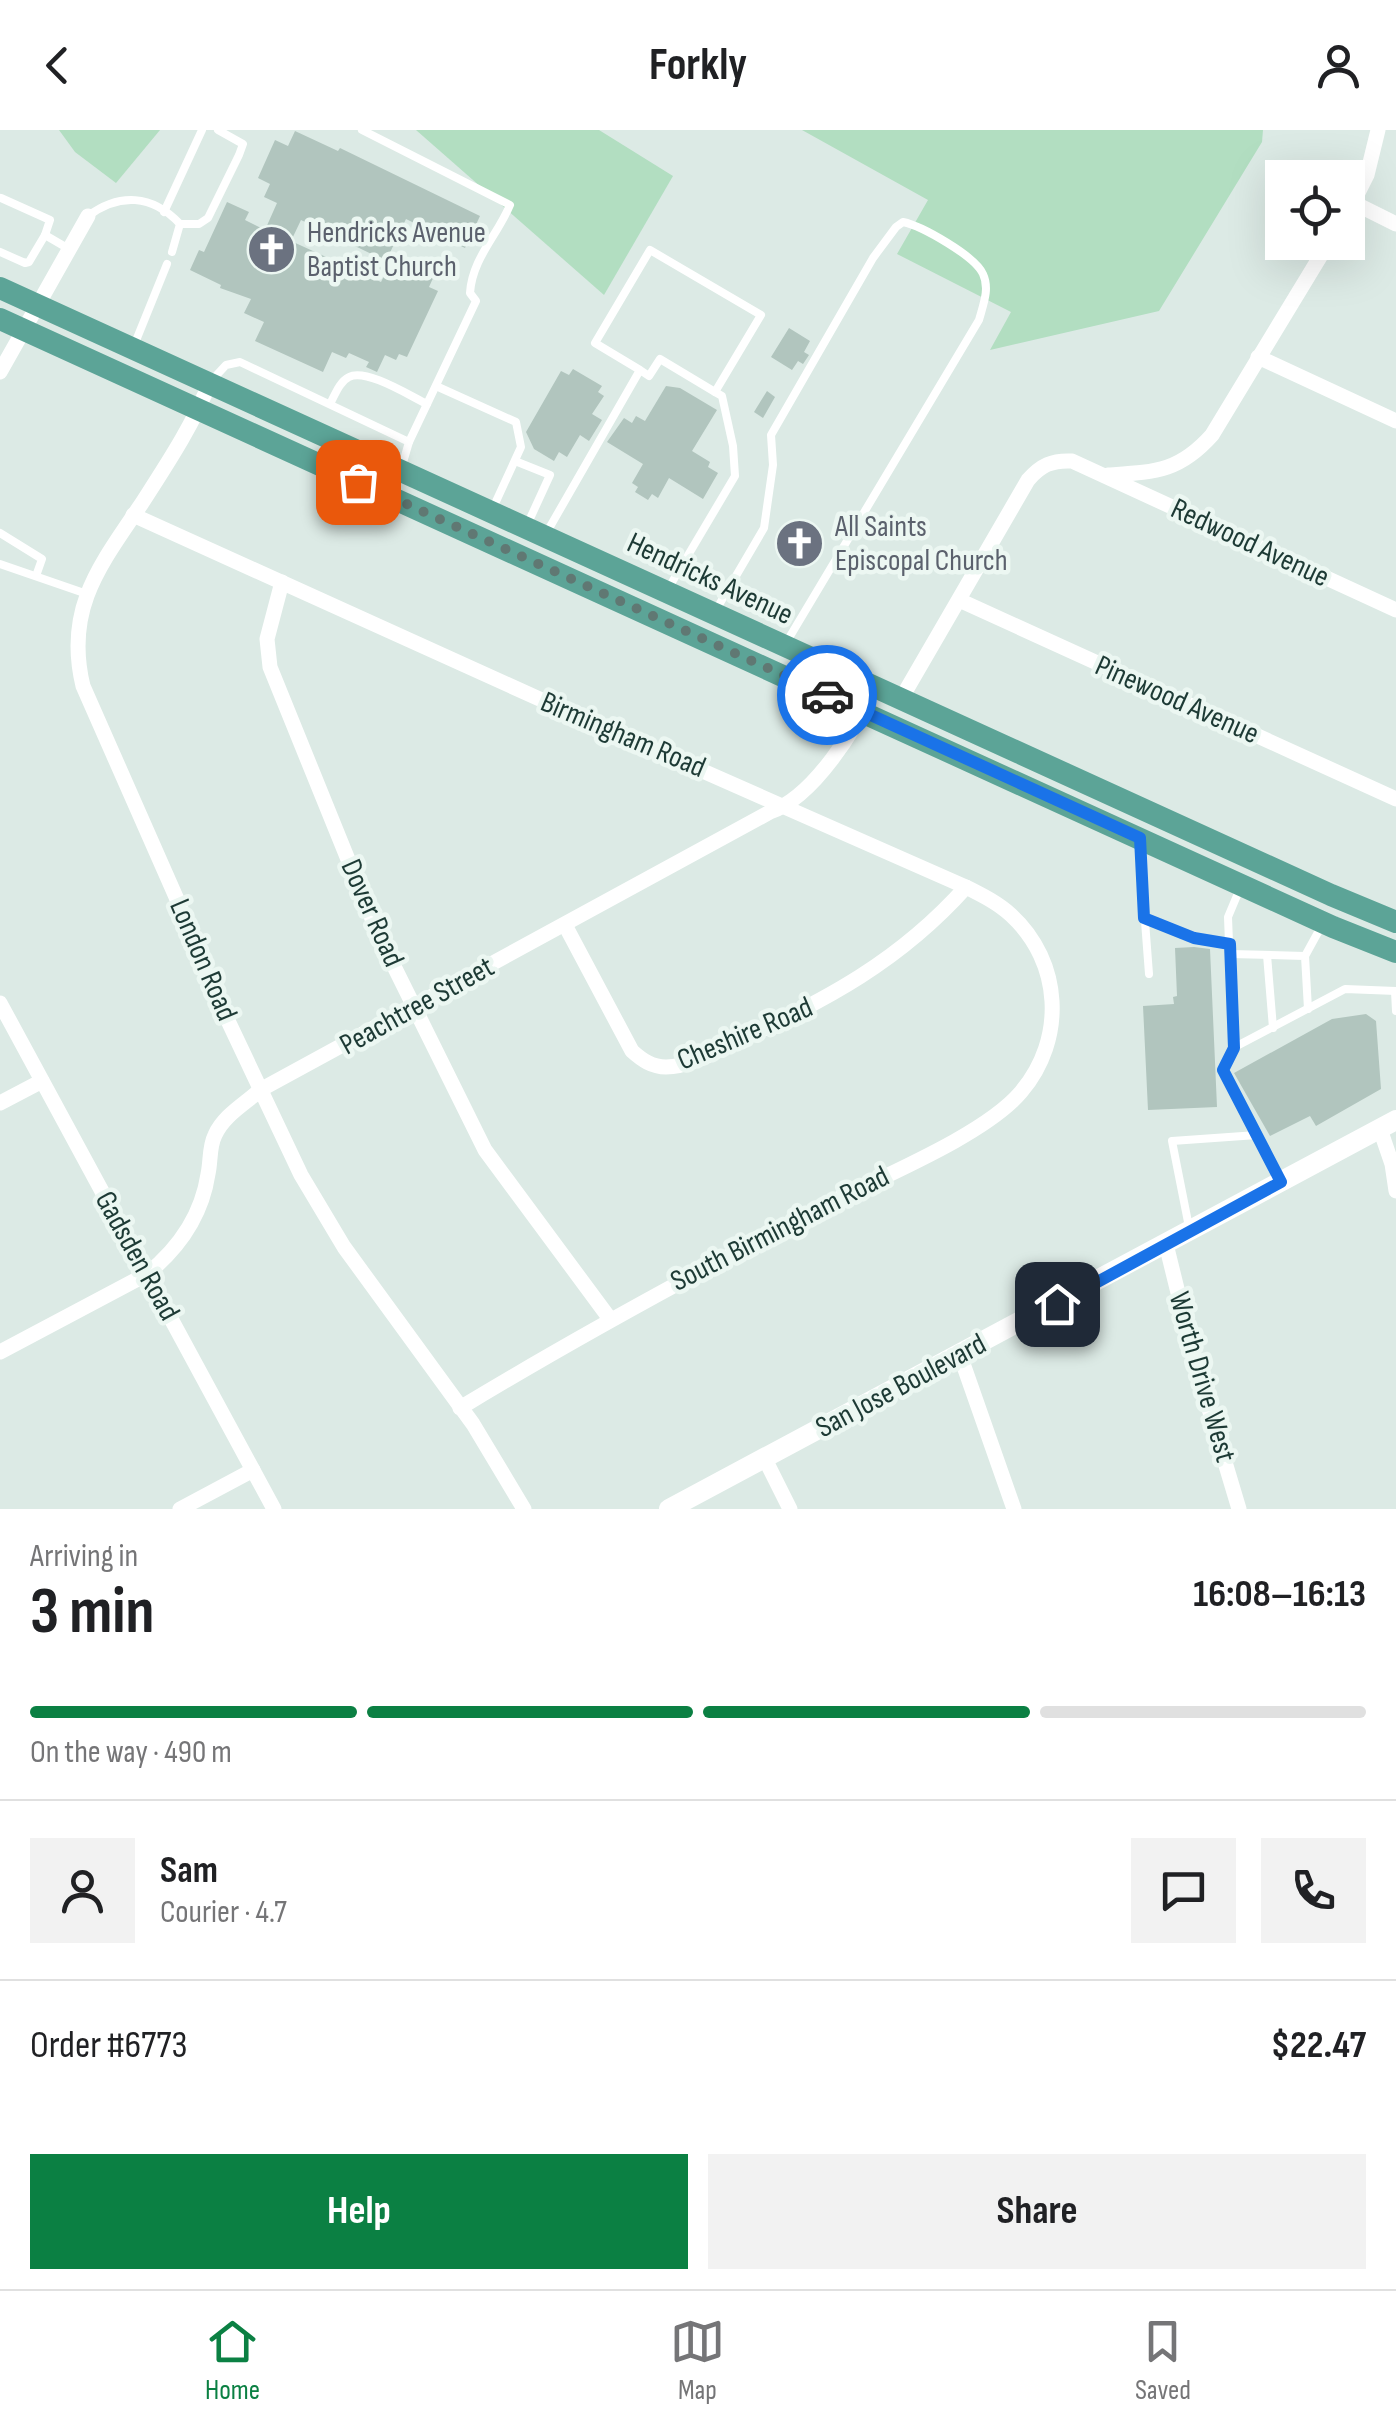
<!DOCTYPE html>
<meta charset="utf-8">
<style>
:root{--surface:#fff;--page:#f2f2f2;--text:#202124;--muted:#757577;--line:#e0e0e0;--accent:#0b8043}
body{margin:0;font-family:"Sofia Sans Condensed",sans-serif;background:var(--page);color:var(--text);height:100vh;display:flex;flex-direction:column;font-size:38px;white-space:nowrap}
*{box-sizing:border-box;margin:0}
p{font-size:32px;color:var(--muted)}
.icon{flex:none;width:55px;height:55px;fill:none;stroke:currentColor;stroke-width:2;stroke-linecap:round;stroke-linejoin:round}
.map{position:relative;height:1379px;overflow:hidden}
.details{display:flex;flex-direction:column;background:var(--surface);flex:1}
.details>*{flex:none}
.buttons{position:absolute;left:1265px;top:30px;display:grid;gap:20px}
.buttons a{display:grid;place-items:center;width:100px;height:100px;border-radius:0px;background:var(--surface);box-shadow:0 10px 40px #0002;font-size:50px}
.pin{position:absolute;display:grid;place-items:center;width:85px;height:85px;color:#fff;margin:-42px;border-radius:20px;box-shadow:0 5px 15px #0006}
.courier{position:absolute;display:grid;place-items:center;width:100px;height:100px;margin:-50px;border:8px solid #1a73e8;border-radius:50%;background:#fff;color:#222;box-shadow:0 2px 12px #0007}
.headline em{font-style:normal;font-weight:700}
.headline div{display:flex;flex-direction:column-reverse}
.headline{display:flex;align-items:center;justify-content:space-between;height:170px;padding:0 30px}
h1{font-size:65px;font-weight:700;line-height:75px}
.bar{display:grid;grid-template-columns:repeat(4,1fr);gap:15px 10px;align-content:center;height:120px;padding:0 30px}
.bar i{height:12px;border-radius:8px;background:var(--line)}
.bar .on{background:var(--accent)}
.bar p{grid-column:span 4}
.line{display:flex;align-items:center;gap:25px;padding:0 30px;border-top:2px solid var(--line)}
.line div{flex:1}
.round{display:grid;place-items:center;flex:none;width:105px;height:105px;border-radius:0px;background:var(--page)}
.action{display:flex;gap:20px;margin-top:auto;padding:20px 30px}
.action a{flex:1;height:115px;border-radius:0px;background:var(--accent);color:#fff;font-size:40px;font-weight:700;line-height:115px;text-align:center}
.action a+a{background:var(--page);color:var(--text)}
header{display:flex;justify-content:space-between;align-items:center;height:130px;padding:0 30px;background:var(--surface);font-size:45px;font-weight:700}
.tab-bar{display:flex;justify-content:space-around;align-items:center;height:140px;border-top:2px solid var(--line);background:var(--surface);font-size:28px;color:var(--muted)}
.tab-bar a{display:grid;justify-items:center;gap:5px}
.tab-bar .on{color:var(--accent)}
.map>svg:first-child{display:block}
.green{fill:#b2dec1}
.building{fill:#b1c5be}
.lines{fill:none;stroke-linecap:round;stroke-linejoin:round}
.lane{stroke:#fff;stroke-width:8}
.street{stroke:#fff;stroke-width:15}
.secondary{stroke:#fff;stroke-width:20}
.primary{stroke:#5ca497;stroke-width:22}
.done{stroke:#607873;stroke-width:10;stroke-dasharray:0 18}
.route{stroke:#1a73e8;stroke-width:12}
.labels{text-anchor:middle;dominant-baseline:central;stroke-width:9;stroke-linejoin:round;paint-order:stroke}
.worship-label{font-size:30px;fill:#5b616d;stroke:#ecf7f2;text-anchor:start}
.street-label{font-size:30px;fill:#1d3a35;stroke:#ecf7f2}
</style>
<header><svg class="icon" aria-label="back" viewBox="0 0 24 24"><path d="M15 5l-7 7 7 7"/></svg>Forkly<svg class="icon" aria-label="person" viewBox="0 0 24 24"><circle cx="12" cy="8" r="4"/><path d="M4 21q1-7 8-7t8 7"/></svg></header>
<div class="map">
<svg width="1396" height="1379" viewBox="0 0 1396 1379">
<rect width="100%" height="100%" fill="#dceae5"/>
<g class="green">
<polygon points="59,0 160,0 116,53 75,22"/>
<polygon points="416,0 599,0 673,46 604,165"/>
<polygon points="802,0 1263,0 1262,12 1159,181 990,220 1011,182 897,124 928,70"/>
</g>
<g class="building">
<polygon points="295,1 338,21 340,18 480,86 465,118 406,89 386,131 301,90 291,111 381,152 393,128 434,146 429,157 438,161 407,227 399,224 396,230 385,225 377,242 366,237 369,232 349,223 346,228 332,222 323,242 255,211 264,192 244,183 251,169 220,158 221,155 190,140 199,120 204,122 227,72 249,82 245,90 265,100 277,73 264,67 270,54 258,48 275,10 288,16"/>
<polygon points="789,198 810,211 804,222 809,225 803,234 798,231 792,240 771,227"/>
<polygon points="573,239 602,256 598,262 604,266 592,284 602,290 589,311 580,305 567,327 559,322 554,331 534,319 526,302 561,241 569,245"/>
<polygon points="666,256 680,258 717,280 692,321 710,332 708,337 718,343 703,369 669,348 658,368 652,364 648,370 635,362 638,357 632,353 643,334 607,312 624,288 632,293 636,286 645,291"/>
<polygon points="767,261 775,267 763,288 754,282"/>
<polygon points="1194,817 1210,819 1217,977 1148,980 1143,876 1174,874 1173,867 1177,866 1175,818"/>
<polygon points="1366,884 1376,891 1381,959 1316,996 1310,986 1270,1006 1234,943 1332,889"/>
</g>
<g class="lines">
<g class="lane">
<path d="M362,0L510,75C497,106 472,129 470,163L476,171L409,312L402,336"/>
<polyline points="1,68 50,90 45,105"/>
<polyline points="164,82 202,0"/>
<path d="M88,86C119,63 152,64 180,94L172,122"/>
<polyline points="180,94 199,94 208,88 239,25 243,14 218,0"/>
<polyline points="0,122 25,133 29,132 45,105 69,119"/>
<polyline points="133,218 167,134"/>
<polyline points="213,249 226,235 240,232 409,312"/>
<polyline points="436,256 516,292 521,317 493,378"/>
<path d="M330,274C335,265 339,252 349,247C366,238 410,266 427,274"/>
<polyline points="515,331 550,345 528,393"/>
<polyline points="547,402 640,240 649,246 660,229 715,262 761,185 650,120 595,213 640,240"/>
<polyline points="0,403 42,429 36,446"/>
<polyline points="0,434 87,464"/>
<polyline points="668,459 735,346 733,316 722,266 715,262"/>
<path d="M716,480L764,398L773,335L771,305L873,128L896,97L903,92C922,96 975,126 983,144C990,159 983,175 979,190L786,513"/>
<polyline points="1139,712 1149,844"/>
<polyline points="1241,756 1228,787 1233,918 1223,939 1279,1048"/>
<polyline points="1144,788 1193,809 1230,814"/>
<polyline points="1230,824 1305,826 1308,879"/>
<polyline points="1267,825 1273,898"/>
<polyline points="1305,826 1322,795"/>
<polyline points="1395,861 1396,881"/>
<polyline points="1233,918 1345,859 1396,861"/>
<polyline points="1189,1097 1172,1011 1257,1005"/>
</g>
<g class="street">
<polyline points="1354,73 1396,94"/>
<polyline points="1348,83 1367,45 1378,0"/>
<polyline points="1258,227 1396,291"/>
<polyline points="0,242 88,86"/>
<path d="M210,252C193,295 167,334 142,373C101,434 64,478 83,556L176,767L204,840L301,1045L344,1117L473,1294L524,1379"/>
<path d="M1108,345C1155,342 1179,342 1212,305L1329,112"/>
<path d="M133,385L544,571L966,757C982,765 998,773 1011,785C1062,832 1066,909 1021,962C983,1007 873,1050 818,1079C697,1142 577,1207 460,1278"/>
<polyline points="282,452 267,509 270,537 379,806 485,1020 610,1189"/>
<polyline points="959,470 1396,669"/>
<path d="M901,569L1028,350C1041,335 1052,330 1072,331L1396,480"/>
<path d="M565,795L632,921C642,930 652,937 666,937C690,937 717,921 738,911C826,870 900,831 966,757"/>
<polyline points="0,873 274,1379"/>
<polyline points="0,973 42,951"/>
<polyline points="1380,999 1392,1034 1396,1061"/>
<polyline points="1166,1114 1195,1232 1239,1379"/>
<path d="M0,1222L147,1144C179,1118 202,1084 208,1044C211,1030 209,1017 215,1005C224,985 245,974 260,960L770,682C814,667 856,598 875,557"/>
<polyline points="960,1225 1014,1379"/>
<polyline points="765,1329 790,1379"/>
<polyline points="180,1379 253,1340"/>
</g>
<polyline class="secondary" points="669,1379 1396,990"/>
<g class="primary">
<polyline points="0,158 1331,765 1396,792"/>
<polyline points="0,189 1333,797 1396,822"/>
</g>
</g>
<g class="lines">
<polyline class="done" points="358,352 827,565"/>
<polyline class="route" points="827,565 1140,708 1144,788 1194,808 1230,814 1234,918 1223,940 1281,1052 1057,1174"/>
</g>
<defs>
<symbol id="church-disc" viewBox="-11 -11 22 22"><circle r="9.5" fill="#6b7280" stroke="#ecf7f2"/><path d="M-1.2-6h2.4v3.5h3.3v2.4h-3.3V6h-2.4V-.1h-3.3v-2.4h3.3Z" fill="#fff"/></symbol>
</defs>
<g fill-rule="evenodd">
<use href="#church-disc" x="244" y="92" width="55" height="55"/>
<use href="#church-disc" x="772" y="386" width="55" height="55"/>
</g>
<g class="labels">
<g class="worship-label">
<text x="307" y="103">Hendricks Avenue<tspan x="307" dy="34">Baptist Church</tspan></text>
<text x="835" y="397">All Saints<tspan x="835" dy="34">Episcopal Church</tspan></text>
</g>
<g class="street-label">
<text transform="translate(1250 413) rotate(25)">Redwood Avenue</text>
<text transform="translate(710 449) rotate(25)">Hendricks Avenue</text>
<text transform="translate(1177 570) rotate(24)">Pinewood Avenue</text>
<text transform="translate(623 605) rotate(23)">Birmingham Road</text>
<text transform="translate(372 783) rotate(66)">Dover Road</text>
<text transform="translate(203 830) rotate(67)">London Road</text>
<text transform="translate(417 876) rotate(-29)">Peachtree Street</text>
<text transform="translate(745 904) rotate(-23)">Cheshire Road</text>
<text transform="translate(780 1099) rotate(-27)">South Birmingham Road</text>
<text transform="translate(137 1126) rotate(61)">Gadsden Road</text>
<text transform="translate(1202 1247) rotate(74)">Worth Drive West</text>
<text transform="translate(901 1256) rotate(-28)">San Jose Boulevard</text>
</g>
</g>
</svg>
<div class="buttons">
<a><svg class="icon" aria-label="locate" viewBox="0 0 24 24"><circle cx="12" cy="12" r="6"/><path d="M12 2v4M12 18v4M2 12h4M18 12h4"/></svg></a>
</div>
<div class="pin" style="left:358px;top:352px;background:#ea580c"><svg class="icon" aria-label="bag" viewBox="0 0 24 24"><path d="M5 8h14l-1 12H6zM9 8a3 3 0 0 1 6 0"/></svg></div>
<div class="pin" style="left:1057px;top:1174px;background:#1f2937"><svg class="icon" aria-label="home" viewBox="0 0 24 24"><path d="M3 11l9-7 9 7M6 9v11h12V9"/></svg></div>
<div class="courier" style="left:827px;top:565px"><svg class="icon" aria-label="car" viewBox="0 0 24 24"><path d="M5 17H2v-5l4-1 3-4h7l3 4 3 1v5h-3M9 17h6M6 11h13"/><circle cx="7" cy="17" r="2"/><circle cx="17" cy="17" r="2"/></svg></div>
</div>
<section class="details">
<div class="headline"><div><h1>3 min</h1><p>Arriving in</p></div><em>16:08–16:13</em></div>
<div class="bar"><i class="on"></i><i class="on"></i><i class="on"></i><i></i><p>On the way · 490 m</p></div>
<div class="line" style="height:180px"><a class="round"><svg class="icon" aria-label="person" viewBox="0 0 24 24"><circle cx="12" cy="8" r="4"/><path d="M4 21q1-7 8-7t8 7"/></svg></a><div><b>Sam</b><p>Courier · 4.7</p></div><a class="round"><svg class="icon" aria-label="chat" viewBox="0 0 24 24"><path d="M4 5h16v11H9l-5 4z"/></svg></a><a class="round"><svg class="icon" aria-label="phone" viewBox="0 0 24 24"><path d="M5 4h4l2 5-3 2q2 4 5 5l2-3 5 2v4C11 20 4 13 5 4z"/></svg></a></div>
<div class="line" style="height:130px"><div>Order #6773</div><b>$22.47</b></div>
<div class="action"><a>Help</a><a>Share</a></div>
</section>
<nav class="tab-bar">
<a class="on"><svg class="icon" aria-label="home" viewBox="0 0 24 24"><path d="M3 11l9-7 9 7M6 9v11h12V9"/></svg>Home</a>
<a><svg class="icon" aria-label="map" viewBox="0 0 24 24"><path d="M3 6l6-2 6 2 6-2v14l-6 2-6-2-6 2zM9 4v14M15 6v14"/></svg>Map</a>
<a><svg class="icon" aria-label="saved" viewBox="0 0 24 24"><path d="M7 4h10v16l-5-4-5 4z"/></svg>Saved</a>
</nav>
